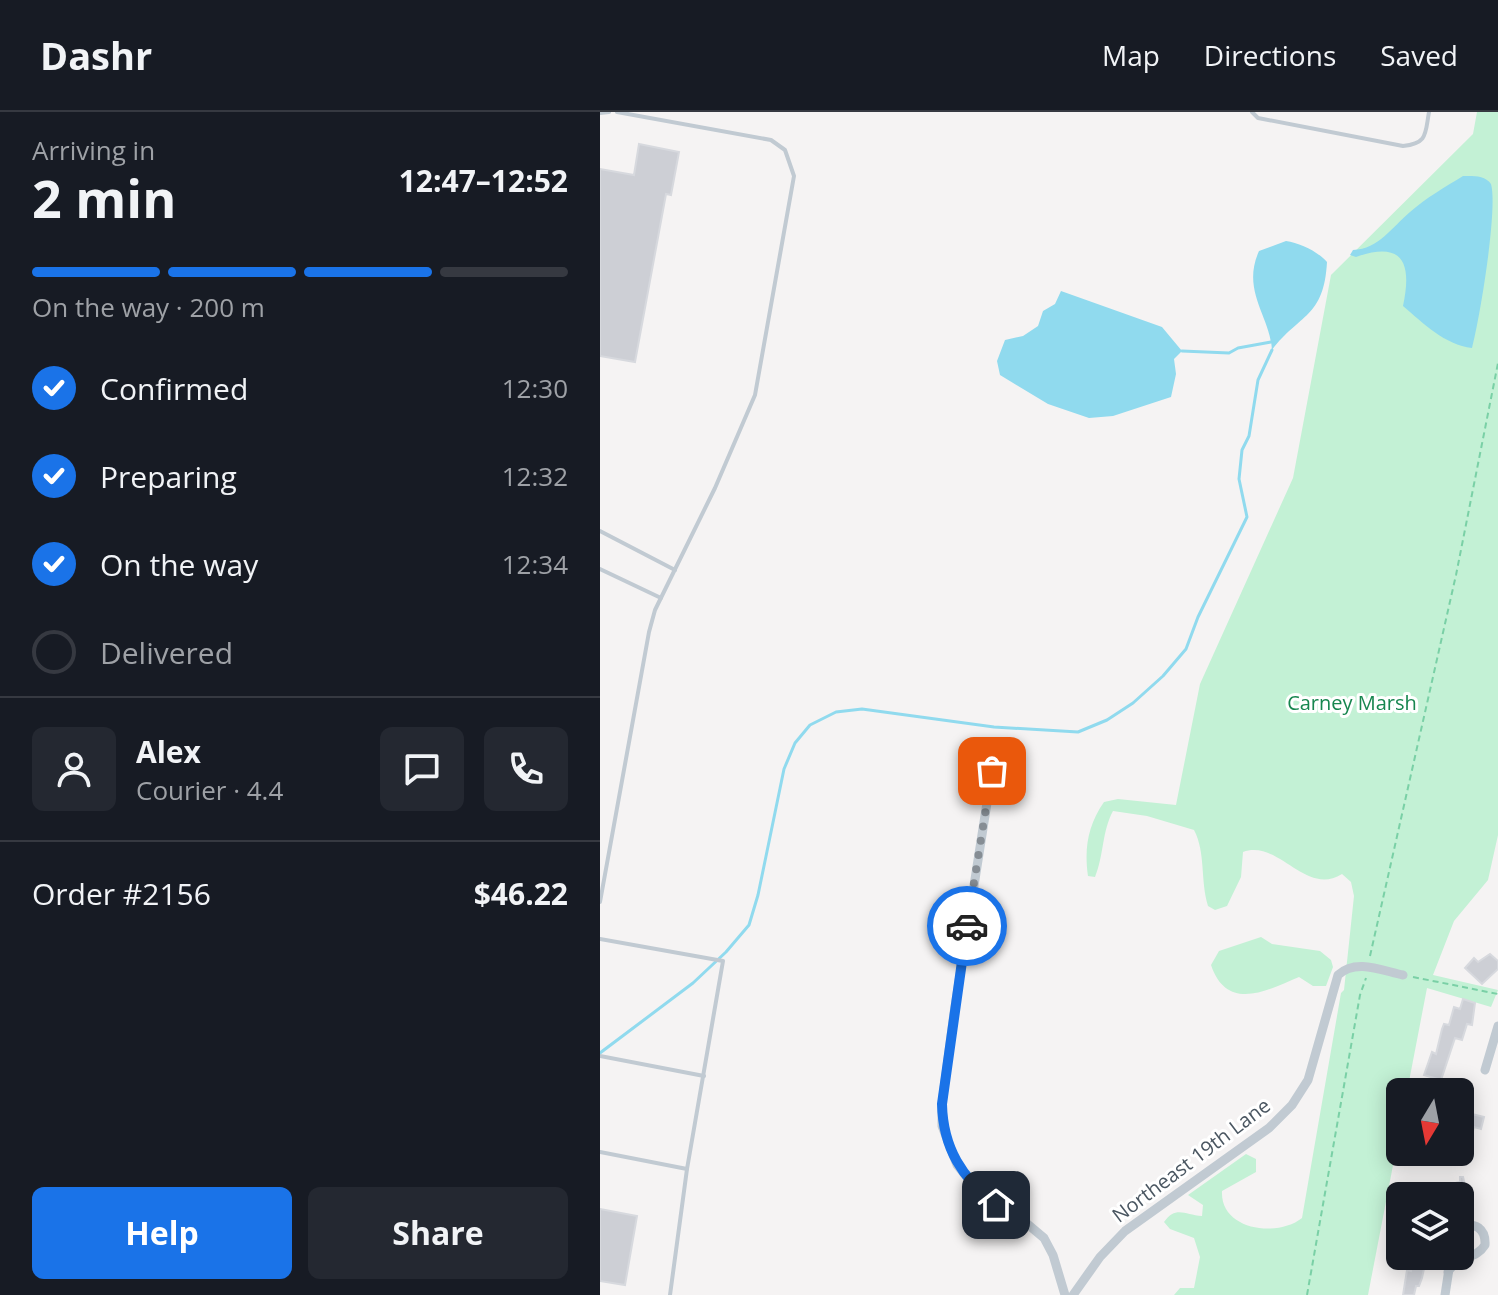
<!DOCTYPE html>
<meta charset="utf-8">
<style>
:root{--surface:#171b24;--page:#242831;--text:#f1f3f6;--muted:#9ea1a6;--line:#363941;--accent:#1a73e8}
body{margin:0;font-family:"Open Sans",sans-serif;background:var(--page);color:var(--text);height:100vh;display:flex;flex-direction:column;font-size:30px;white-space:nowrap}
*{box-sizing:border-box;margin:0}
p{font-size:26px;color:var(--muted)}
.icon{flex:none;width:44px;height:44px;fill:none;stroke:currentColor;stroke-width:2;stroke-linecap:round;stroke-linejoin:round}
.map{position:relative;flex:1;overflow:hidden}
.panel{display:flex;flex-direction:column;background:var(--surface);width:600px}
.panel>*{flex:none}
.needle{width:52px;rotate:190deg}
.buttons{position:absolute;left:786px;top:966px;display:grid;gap:16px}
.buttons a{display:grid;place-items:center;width:88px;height:88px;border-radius:12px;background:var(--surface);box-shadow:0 4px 20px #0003;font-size:40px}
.pin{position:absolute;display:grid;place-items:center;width:68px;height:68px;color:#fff;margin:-34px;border-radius:16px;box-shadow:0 4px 12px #0006}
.courier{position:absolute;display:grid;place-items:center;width:80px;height:80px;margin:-40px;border:6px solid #1a73e8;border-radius:50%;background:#fff;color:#222;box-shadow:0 2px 10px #0007}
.headline em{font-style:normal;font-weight:700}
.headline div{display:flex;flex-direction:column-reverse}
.headline{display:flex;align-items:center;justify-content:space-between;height:136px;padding:0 32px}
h1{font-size:52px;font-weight:700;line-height:60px}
.bar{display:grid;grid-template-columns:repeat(4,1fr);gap:12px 8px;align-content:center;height:96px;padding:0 32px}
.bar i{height:10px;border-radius:6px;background:var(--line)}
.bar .selected{background:var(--accent)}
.bar p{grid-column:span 4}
.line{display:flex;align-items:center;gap:20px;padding:0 32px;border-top:2px solid var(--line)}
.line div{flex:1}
.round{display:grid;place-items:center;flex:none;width:84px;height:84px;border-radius:12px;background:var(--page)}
ol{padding:0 32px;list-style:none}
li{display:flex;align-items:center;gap:24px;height:88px}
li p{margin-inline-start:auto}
li .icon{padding:8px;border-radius:50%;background:var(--accent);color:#fff;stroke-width:4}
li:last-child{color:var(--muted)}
li i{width:44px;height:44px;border:4px solid var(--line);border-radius:50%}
.primary-button{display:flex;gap:16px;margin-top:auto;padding:16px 32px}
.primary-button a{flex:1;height:92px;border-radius:12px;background:var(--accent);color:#fff;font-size:32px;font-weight:700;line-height:92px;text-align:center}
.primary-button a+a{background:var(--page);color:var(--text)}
header{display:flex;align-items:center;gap:48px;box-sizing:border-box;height:112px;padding:0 40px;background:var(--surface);border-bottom:2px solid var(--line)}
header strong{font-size:38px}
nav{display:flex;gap:44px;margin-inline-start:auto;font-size:28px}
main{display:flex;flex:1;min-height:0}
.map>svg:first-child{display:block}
.green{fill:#c3f1d5}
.water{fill:#90daee}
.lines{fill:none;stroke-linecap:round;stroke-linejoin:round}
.stream{stroke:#90daee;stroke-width:3}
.building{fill:#cdcfd5;stroke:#d7d9de;stroke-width:2}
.path{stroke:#7ad0a6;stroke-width:2;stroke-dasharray:6 4;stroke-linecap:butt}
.lane{stroke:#c1cad2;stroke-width:4}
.street{stroke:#c1cad2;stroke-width:9}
.done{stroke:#868d94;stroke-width:8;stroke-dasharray:0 14.4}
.route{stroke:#1a73e8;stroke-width:10}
.labels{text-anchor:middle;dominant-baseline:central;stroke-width:6;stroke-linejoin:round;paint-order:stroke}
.park-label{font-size:20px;fill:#17864f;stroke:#fff}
.street-label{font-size:20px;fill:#4a5661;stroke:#fff}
</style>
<header>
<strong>Dashr</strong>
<nav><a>Map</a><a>Directions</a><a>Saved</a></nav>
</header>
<main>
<section class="panel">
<div class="headline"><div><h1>2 min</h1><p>Arriving in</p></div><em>12:47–12:52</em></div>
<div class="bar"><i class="selected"></i><i class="selected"></i><i class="selected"></i><i></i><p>On the way · 200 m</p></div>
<ol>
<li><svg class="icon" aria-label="check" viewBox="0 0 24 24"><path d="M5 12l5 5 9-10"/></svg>Confirmed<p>12:30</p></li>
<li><svg class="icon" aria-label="check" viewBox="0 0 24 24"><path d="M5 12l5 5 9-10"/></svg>Preparing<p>12:32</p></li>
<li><svg class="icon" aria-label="check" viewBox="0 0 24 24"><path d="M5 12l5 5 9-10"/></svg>On the way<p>12:34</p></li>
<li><i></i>Delivered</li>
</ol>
<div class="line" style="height:144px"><a class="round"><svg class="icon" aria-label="person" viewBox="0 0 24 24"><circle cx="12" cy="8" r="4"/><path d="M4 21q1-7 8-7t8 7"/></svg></a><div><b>Alex</b><p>Courier · 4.4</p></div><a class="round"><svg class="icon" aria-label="chat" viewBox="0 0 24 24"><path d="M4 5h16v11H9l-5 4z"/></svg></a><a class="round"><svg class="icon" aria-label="phone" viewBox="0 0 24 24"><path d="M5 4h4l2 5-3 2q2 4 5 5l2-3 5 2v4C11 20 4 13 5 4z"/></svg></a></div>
<div class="line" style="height:104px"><div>Order #2156</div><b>$46.22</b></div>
<div class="primary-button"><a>Help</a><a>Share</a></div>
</section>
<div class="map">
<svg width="898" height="1183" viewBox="0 0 898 1183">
<rect width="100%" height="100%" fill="#f5f3f3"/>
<g class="green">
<path d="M877,0H898V723L888,768L854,809L833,863L898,878L891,895L827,876L807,980H800V1017L768,1183H574L580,1176H594L600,1145L594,1126L570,1117L564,1110C576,1093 585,1103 602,1104L603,1093L588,1083L646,1042L656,1047V1060L622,1079C620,1118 677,1126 702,1106L741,881L744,878L754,784L751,770L742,762C705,785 679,727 643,740L641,765L627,794L615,798L608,794C600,769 606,741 594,718L547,704L513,699C502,719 504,743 495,765L488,764C484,736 488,713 504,690L518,687L576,693L600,572L693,366L731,163L873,22Z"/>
<path d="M661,825L672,832L720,839L731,848L733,855L726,874H713L699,865C666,879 627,900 611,853L619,839Z"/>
</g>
<g class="water">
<path d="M863,64C873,64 885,63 891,72C898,96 880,206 872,236C845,233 823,211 803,194C812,152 804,128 756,145L750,143L753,138C779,137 792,115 810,100C826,86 845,75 863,64Z"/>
<path d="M686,129C700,131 717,139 727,150C724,206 699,202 672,238C670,204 641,179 659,139Z"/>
<polygon points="461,179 562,215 582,239 574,247 576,262 571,285 513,304 489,306 448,292 400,263 397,249 405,228 423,224 438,214 443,199 455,192"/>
</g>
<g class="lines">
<g class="stream">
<polyline points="582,239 629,241 638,236 671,230"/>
<polyline points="0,941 93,871 126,840 149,813 158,783 184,657 195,631 210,613 236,600 262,597 394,615 478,620 507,608 533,591 563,564 586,537 598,505 647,405 639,367 642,338 649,324 658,268 672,238"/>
</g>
</g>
<g class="building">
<polygon points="39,32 79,40 71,83 66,82 35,250 0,244 0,57 34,63"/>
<polygon points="890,842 898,849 898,857 882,872 865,856 874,846 878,850"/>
<polygon points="863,887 875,891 872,913 867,912 862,928 855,926 841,968 824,963 832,940 836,942 842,917 844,912 849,913 854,895 860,897"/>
<polygon points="860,999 884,1005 881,1017 874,1015 873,1019 860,1015"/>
<polygon points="860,1065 863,1065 868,1086 860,1089 860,1084 849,1084 846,1073 860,1070"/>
<polygon points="0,1097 37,1104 25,1173 0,1169"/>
<polygon points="812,1149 825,1152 822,1166 819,1174 816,1174 814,1183 803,1183 807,1158 811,1159"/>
</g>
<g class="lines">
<g class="path">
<polyline points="770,844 856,463 898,251"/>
<polyline points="813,865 898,882"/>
<polyline points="707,1183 760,883 766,866"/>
</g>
<g class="lane">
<path d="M652,0L658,6L803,34C828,31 825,22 829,0"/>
<polyline points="0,1 9,0"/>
<polyline points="0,419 75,458"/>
<polyline points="0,457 61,486"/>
<polyline points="0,790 49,520 55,498 115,376 155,283 194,64 185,38 171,28 17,0"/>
<polyline points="0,827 123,849 87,1057"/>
<polyline points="0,944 104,964"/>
<polyline points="0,1040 87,1057 70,1183"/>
</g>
<g class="street">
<polyline points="392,659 354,901 342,992 342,1014 357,1053 370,1069 396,1093 425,1110 444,1126 453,1143 465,1183"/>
<polyline points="885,958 898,914"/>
<path d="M848,1160C857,1144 876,1148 885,1133C886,1117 875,1109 860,1115"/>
<path d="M473,1183L500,1145L525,1119L669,1016L692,993L708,968L738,863C756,846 783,859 803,863"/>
<polyline points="845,1183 851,1144"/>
</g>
</g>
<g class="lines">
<polyline class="done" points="367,814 392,659"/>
<path class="route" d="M367,814L342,992C343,1036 362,1066 396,1093"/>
</g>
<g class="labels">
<g class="park-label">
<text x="752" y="590">Carney Marsh</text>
</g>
<g class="street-label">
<text transform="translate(591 1048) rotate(-37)">Northeast 19th Lane</text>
</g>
</g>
</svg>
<div class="buttons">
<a><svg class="needle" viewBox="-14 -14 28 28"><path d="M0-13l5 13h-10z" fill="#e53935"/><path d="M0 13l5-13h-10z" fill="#9ea1a6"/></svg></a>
<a><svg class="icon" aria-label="layers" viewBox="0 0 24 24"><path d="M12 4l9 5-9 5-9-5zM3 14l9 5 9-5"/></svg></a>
</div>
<div class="pin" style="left:392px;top:659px;background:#ea580c"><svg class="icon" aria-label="bag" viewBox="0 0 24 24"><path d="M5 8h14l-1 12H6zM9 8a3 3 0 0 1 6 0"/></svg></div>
<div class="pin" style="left:396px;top:1093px;background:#1f2937"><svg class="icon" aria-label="home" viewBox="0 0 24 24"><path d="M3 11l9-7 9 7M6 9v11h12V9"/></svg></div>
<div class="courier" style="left:367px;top:814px"><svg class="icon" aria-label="car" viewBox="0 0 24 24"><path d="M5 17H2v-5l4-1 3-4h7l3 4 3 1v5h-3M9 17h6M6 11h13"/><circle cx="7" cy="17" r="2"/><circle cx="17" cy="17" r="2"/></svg></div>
</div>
</main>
